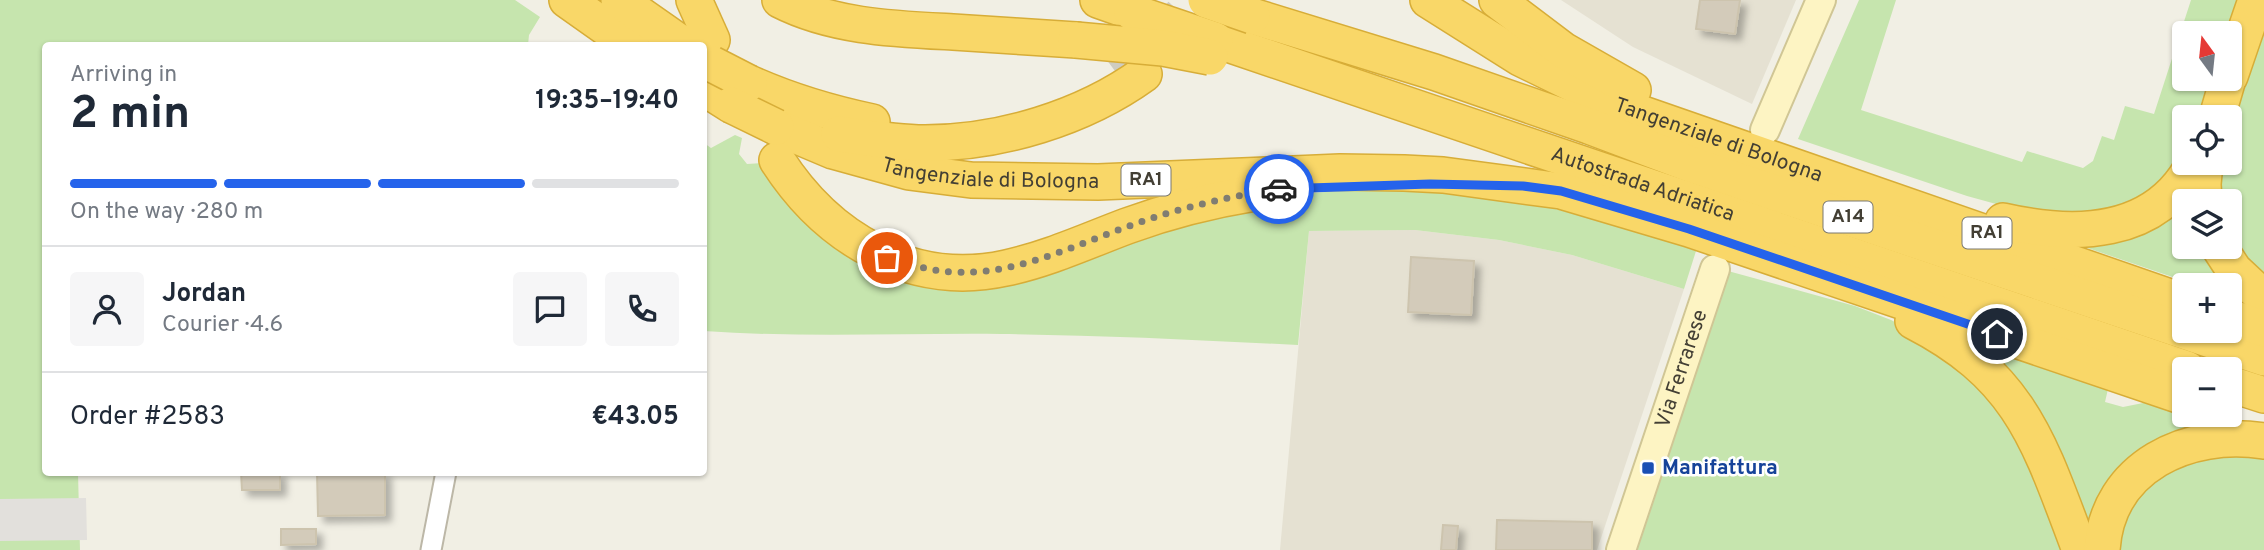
<!DOCTYPE html>
<meta charset="utf-8">
<style>
:root{--surface:#fff;--page:#f6f6f7;--text:#1f2937;--muted:#747a83;--line:#e0e1e3;--accent:#2563eb}
body{margin:0;font-family:Overpass,sans-serif;background:var(--page);color:var(--text);height:100vh;display:flex;flex-direction:column;font-size:26px;white-space:nowrap}
*{box-sizing:border-box;margin:0}
p{font-size:23px;color:var(--muted)}
.icon{flex:none;width:38px;height:38px;fill:none;stroke:currentColor;stroke-width:2;stroke-linecap:round;stroke-linejoin:round}
.map{position:relative;flex:1;overflow:hidden}
.side{position:absolute;left:42px;top:42px;width:665px;height:434px;display:flex;flex-direction:column;background:var(--surface);border-radius:7px;box-shadow:0 2px 5px #0004}
.side>*{flex:none}
.needle{width:46px;rotate:345deg}
.buttons{position:absolute;left:2172px;top:21px;display:grid;gap:14px}
.buttons a{display:grid;place-items:center;width:70px;height:70px;border-radius:7px;background:var(--surface);box-shadow:0 2px 5px #0004;font-size:35px}
.pin{position:absolute;display:grid;place-items:center;width:60px;height:60px;color:#fff;margin:-30px;border:4px solid #fff;border-radius:50%;box-shadow:0 2px 7px #0007}
.courier{position:absolute;display:grid;place-items:center;width:70px;height:70px;margin:-35px;border:5px solid #2563eb;border-radius:50%;background:#fff;color:#222;box-shadow:0 2px 9px #0007}
.head em{font-style:normal;font-weight:700}
.head div{display:flex;flex-direction:column-reverse}
.head{display:flex;align-items:center;justify-content:space-between;height:119px;padding:0 28px}
h1{font-size:46px;font-weight:700;line-height:52px}
.bar{display:grid;grid-template-columns:repeat(4,1fr);gap:10px 7px;align-content:center;height:84px;padding:0 28px}
.bar i{height:9px;border-radius:5px;background:var(--line)}
.bar .selected{background:var(--accent)}
.bar p{grid-column:span 4}
.line{display:flex;align-items:center;gap:18px;padding:0 28px;border-top:2px solid var(--line)}
.line div{flex:1}
.round{display:grid;place-items:center;flex:none;width:74px;height:74px;border-radius:7px;background:var(--page)}
.map>svg:first-child{display:block}
.residential{fill:#e5e1d2}
.green{fill:#c6e5ae}
.parking{fill:#e2e0dc}
.building{fill:#d3cbba;stroke:#cdc4ae;stroke-width:2;filter:url(#shadow)}
.lines{fill:none;stroke-linecap:round;stroke-linejoin:round}
.highway-tunnel{stroke:#ceccc1;stroke-width:35;stroke-dasharray:35 18;stroke-linecap:butt}
.street-casing{stroke:#bcb7a7;stroke-width:23}
.secondary-casing{stroke:#d0c695;stroke-width:32}
.highway-casing{stroke:#d7ad38;stroke-width:38}
.street{stroke:#fff;stroke-width:19}
.secondary{stroke:#fdf4c3;stroke-width:28}
.highway{stroke:#f9d768;stroke-width:35}
.highway-bridge-casing{stroke:#d7ad38;stroke-width:38;stroke-linecap:butt}
.highway-bridge{stroke:#f9d768;stroke-width:35}
.done{stroke:#807d72;stroke-width:7;stroke-dasharray:0 12.6}
.route{stroke:#2563eb;stroke-width:9}
.transit-dot{fill:#1a4fb4;stroke:#fff;stroke-width:2.5}
.labels{text-anchor:middle;dominant-baseline:central;stroke-width:5;stroke-linejoin:round;paint-order:stroke}
.shield{fill:#fff;stroke:#7b7971;stroke-width:2}
.shield-label{font-size:19px;font-weight:bold;fill:#433f34}
.street-label{font-size:21px;fill:#433f34;stroke:#fff}
.transit-label{font-size:21px;font-weight:bold;fill:#164399;stroke:#fff;text-anchor:start}
</style>
<div class="map">
<svg width="2264" height="550" viewBox="0 0 2264 550">
<defs>
<filter id="shadow"><feDropShadow dx="6" dy="6" stdDeviation="3.5" flood-color="#0004"/></filter>
</defs>
<rect width="100%" height="100%" fill="#f1efe4"/>
<g class="residential">
<polygon points="1561,0 1796,0 1752,104 1633,47"/>
<polygon points="1415,230 1499,240 1572,255 1684,289 1597,550 1280,550 1309,231"/>
</g>
<g class="green">
<polygon points="0,0 515,0 540,17 529,35 528,45 46,46 46,472 78,473 80,550 0,550"/>
<polygon points="1859,0 1896,0 1861,110 2022,162 2027,151 2083,168 2093,161 2102,136 2114,140 2125,106 2154,114 2191,0 2245,0 2230,33 2184,33 2184,79 2218,79 2204,117 2184,117 2184,163 2173,178 2097,220 2007,207 1967,196 1798,139"/>
<polygon points="2264,9 2264,287 2230,247 2230,201 2213,201 2213,163 2230,163 2230,117"/>
<path d="M735,135L742,138L739,154L747,164L763,163L914,271L1271,196L1365,189L1459,193L1517,200L1616,223L1696,251L1684,289L1572,255L1499,240L1415,230L1309,231L1298,345C1199,340 1100,335 1001,334C901,333 803,338 704,331V143L711,148Z"/>
<polygon points="2184,201 2184,247 2210,247 2254,305 2230,296 2230,285 2196,285 2073,243"/>
<polygon points="1728,271 1855,306 1891,320 1927,339 1997,393 2073,550 1631,550"/>
<polygon points="1973,341 2108,389 2105,402 2123,407 2148,402 2219,426 2210,431 2093,538"/>
<polygon points="2264,451 2264,550 2108,550 2112,529 2167,461"/>
</g>
<polygon class="parking" points="86,498 87,540 0,541 0,499"/>
<g class="building">
<polygon points="1700,0 1740,0 1735,34 1696,29"/>
<polygon points="1411,257 1474,261 1471,315 1408,312"/>
<polygon points="241,472 280,472 280,490 242,490"/>
<polygon points="317,472 385,472 385,515 318,516"/>
<polygon points="1497,520 1592,522 1592,550 1496,550"/>
<polygon points="1443,525 1458,526 1456,550 1441,550"/>
<polygon points="281,529 316,529 316,544 281,545"/>
</g>
<g class="lines">
<polyline class="highway-tunnel" points="1115,71 1157,40 1194,0"/>
<defs>
<polyline id="street" points="431,550 446,472"/>
<g id="secondary">
<polyline points="1765,130 1821,0"/>
<path id="s1" d="M1621,550L1715,269"/>
</g>
<g id="highway">
<polyline points="567,0 632,46"/>
<polyline points="619,0 685,46"/>
<polyline points="694,0 712,40"/>
<path d="M780,0C833,27 895,29 953,32C994,35 1035,37 1076,40"/>
<polyline points="1098,0 1132,12"/>
<path id="s2" d="M1428,0L1520,58L1614,104L2184,302"/>
<polyline points="1497,0 1563,50 1633,90"/>
<polyline points="1252,16 1434,72 1589,126 1698,167 2264,358"/>
<path id="s3" d="M1225,43L2187,369"/>
<polyline points="2230,76 2256,0"/>
<path d="M749,83C789,101 829,113 872,122"/>
<polyline points="704,88 731,105"/>
<polyline points="2217,117 2228,79"/>
<path id="s4" d="M776,127L833,151L909,172L971,180L1098,182L1340,172L1404,173L1443,175L1561,191L1689,229L2184,397"/>
<path d="M839,134C867,138 896,143 925,143C1000,143 1083,118 1144,74"/>
<path d="M777,160C827,238 911,289 1006,268C1048,259 1087,241 1127,226C1168,211 1212,200 1255,193"/>
<polyline points="2204,201 2203,184 2205,163"/>
<path d="M2003,221C2073,237 2156,237 2194,163"/>
<polyline points="2219,247 2234,270 2264,298"/>
<polyline points="2230,317 2264,329"/>
<path d="M1913,321C2022,377 2039,442 2080,550"/>
<polyline points="2230,384 2264,395"/>
<path d="M2102,550C2107,466 2189,429 2264,441"/>
</g>
</defs>
<use href="#street" class="street-casing"/>
<use href="#secondary" class="secondary-casing"/>
<use href="#highway" class="highway-casing"/>
<use href="#street" class="street"/>
<use href="#secondary" class="secondary"/>
<use href="#highway" class="highway"/>
<defs>
<g id="highway-bridge">
<polyline points="1206,0 1252,16"/>
<polyline points="1132,12 1215,40"/>
<polyline points="1076,40 1163,48 1210,57"/>
<polyline points="712,64 749,83"/>
<polyline points="731,105 776,127"/>
</g>
</defs>
<use href="#highway-bridge" class="highway-bridge-casing"/>
<use href="#highway-bridge" class="highway-bridge"/>
</g>
<g class="lines">
<path class="done" d="M887,258C908,264 928,270 950,272C1014,276 1070,247 1129,226C1178,208 1227,197 1279,189"/>
<polyline class="route" points="1279,189 1430,184 1523,186 1561,191 1689,229 1997,334"/>
</g>
<rect class="transit-dot" x="1641" y="461" width="14" height="14" rx="3.5"/>
<g class="labels">
<g class="shield">
<rect x="1121.5" y="164.5" width="49" height="31" rx="5"/>
<rect x="1823.5" y="201.5" width="49" height="31" rx="5"/>
<rect x="1962.5" y="217.5" width="49" height="31" rx="5"/>
</g>
<g class="shield-label">
<text x="1146" y="180">RA1</text>
<text x="1848" y="217">A14</text>
<text x="1987" y="233">RA1</text>
</g>
<g class="street-label">
<text stroke="none"><textPath href="#s2" startOffset="324">Tangenziale di Bologna</textPath></text>
<text stroke="none"><textPath href="#s4" startOffset="222">Tangenziale di Bologna</textPath></text>
<text stroke="none"><textPath href="#s3" startOffset="441">Autostrada Adriatica</textPath></text>
<text stroke="none"><textPath href="#s1" startOffset="191">Via Ferrarese</textPath></text>
</g>
<g class="transit-label">
<text x="1662" y="468">Manifattura</text>
</g>
</g>
</svg>
<div class="buttons">
<a><svg class="needle" viewBox="-14 -14 28 28"><path d="M0-13l5 13h-10z" fill="#e53935"/><path d="M0 13l5-13h-10z" fill="#747a83"/></svg></a>
<a><svg class="icon" aria-label="locate" viewBox="0 0 24 24"><circle cx="12" cy="12" r="6"/><path d="M12 2v4M12 18v4M2 12h4M18 12h4"/></svg></a>
<a><svg class="icon" aria-label="layers" viewBox="0 0 24 24"><path d="M12 4l9 5-9 5-9-5zM3 14l9 5 9-5"/></svg></a>
<a>+</a>
<a>−</a>
</div>
<div class="pin" style="left:887px;top:258px;background:#ea580c"><svg class="icon" aria-label="bag" viewBox="0 0 24 24"><path d="M5 8h14l-1 12H6zM9 8a3 3 0 0 1 6 0"/></svg></div>
<div class="pin" style="left:1997px;top:334px;background:#1f2937"><svg class="icon" aria-label="home" viewBox="0 0 24 24"><path d="M3 11l9-7 9 7M6 9v11h12V9"/></svg></div>
<div class="courier" style="left:1279px;top:189px"><svg class="icon" aria-label="car" viewBox="0 0 24 24"><path d="M5 17H2v-5l4-1 3-4h7l3 4 3 1v5h-3M9 17h6M6 11h13"/><circle cx="7" cy="17" r="2"/><circle cx="17" cy="17" r="2"/></svg></div>
<section class="side">
<div class="head"><div><h1>2 min</h1><p>Arriving in</p></div><em>19:35–19:40</em></div>
<div class="bar"><i class="selected"></i><i class="selected"></i><i class="selected"></i><i></i><p>On the way · 280 m</p></div>
<div class="line" style="height:126px"><a class="round"><svg class="icon" aria-label="person" viewBox="0 0 24 24"><circle cx="12" cy="8" r="4"/><path d="M4 21q1-7 8-7t8 7"/></svg></a><div><b>Jordan</b><p>Courier · 4.6</p></div><a class="round"><svg class="icon" aria-label="chat" viewBox="0 0 24 24"><path d="M4 5h16v11H9l-5 4z"/></svg></a><a class="round"><svg class="icon" aria-label="phone" viewBox="0 0 24 24"><path d="M5 4h4l2 5-3 2q2 4 5 5l2-3 5 2v4C11 20 4 13 5 4z"/></svg></a></div>
<div class="line" style="height:91px"><div>Order #2583</div><b>€43.05</b></div>
</section>
</div>
